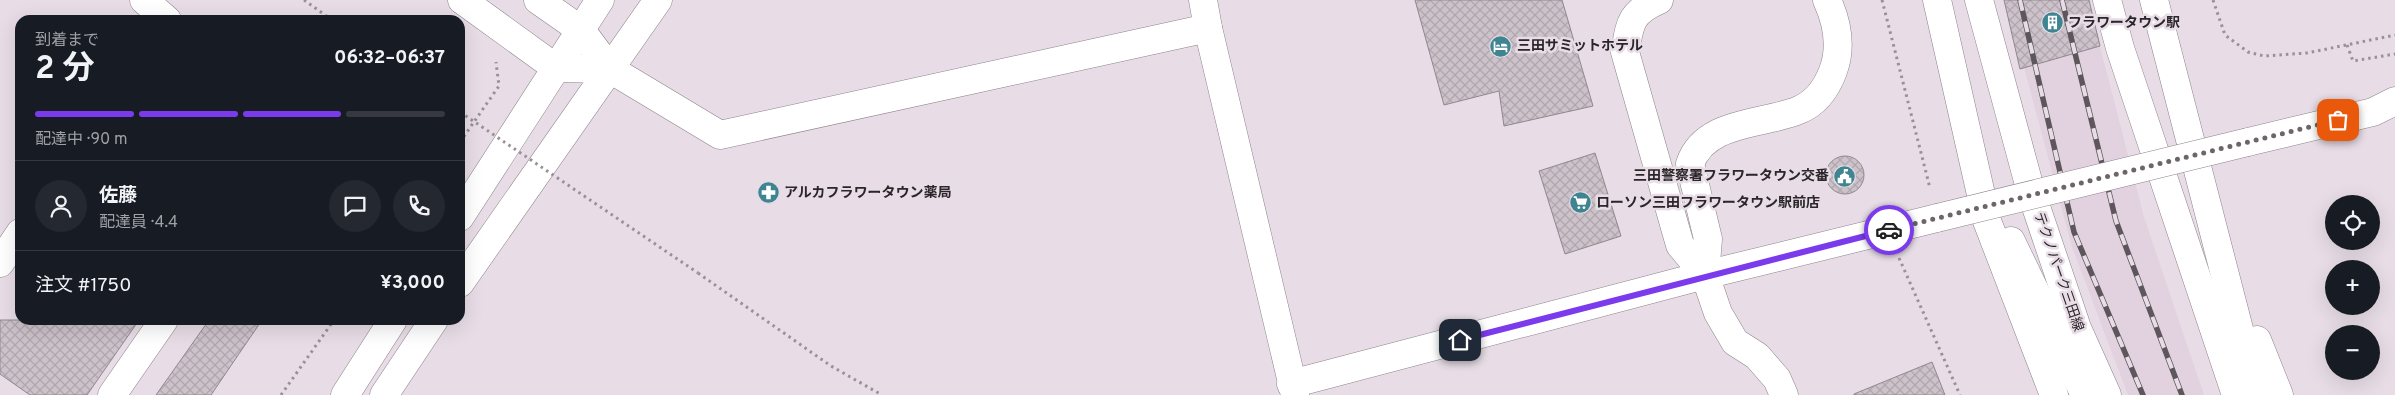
<!DOCTYPE html>
<html lang="ja">
<meta charset="utf-8">
<style>
:root{--surface:#171b24;--page:#242831;--text:#f1f3f6;--muted:#9ea1a6;--line:#363941;--accent:#7c3aed}
body{margin:0;font-family:Overpass,"Noto Sans JP",sans-serif;background:var(--page);color:var(--text);height:100vh;display:flex;flex-direction:column;font-size:19px;white-space:nowrap}
*{box-sizing:border-box;margin:0}
p{font-size:16px;color:var(--muted)}
.icon{flex:none;width:28px;height:28px;fill:none;stroke:currentColor;stroke-width:2;stroke-linecap:round;stroke-linejoin:round}
.map{position:relative;flex:1;overflow:hidden}
.details{position:absolute;left:15px;top:15px;width:450px;height:310px;display:flex;flex-direction:column;background:var(--surface);border-radius:15px;box-shadow:0 5px 20px #0002}
.details>*{flex:none}
.fabs{position:absolute;left:2325px;top:195px;display:grid;gap:10px}
.fabs a{display:grid;place-items:center;width:55px;height:55px;border-radius:50%;background:var(--surface);box-shadow:0 5px 20px #0002;font-size:25px}
.pin{position:absolute;display:grid;place-items:center;width:42px;height:42px;color:#fff;margin:-21px;border-radius:10px;box-shadow:0 2px 8px #0006}
.courier{position:absolute;display:grid;place-items:center;width:50px;height:50px;margin:-25px;border:4px solid #7c3aed;border-radius:50%;background:#fff;color:#222;box-shadow:0 1px 6px #0007}
.headline em{font-style:normal;font-weight:700}
.headline div{display:flex;flex-direction:column-reverse}
.headline{display:flex;align-items:center;justify-content:space-between;height:85px;padding:0 20px}
h1{font-size:32px;font-weight:700;line-height:38px}
.bar{display:grid;grid-template-columns:repeat(4,1fr);gap:8px 5px;align-content:center;height:60px;padding:0 20px}
.bar i{height:6px;border-radius:4px;background:var(--line)}
.bar .active{background:var(--accent)}
.bar p{grid-column:span 4}
.line{display:flex;align-items:center;gap:12px;padding:0 20px;border-top:1px solid var(--line)}
.line div{flex:1}
.round{display:grid;place-items:center;flex:none;width:52px;height:52px;border-radius:26px;background:var(--page)}
.map>svg:first-child{display:block}
.built{fill:#e2d1df}
.building{fill:url(#building-cross-hatch);stroke:#91878e}
.lines{fill:none;stroke-linecap:round;stroke-linejoin:round}
.minor-casing{stroke:#8d838b;stroke-width:29}
.tertiary-casing{stroke:#8d838b;stroke-width:29}
.secondary-casing{stroke:#8d838b;stroke-width:29}
.path{stroke:#999198;stroke-width:3;stroke-dasharray:2.5 4;stroke-linecap:butt}
.minor{stroke:#fff;stroke-width:28}
.tertiary{stroke:#fff;stroke-width:28}
.secondary{stroke:#fff;stroke-width:28}
.rail-casing{stroke:#5d575c;stroke-width:5.5}
.rail{stroke:#e8dde6;stroke-width:4;stroke-dasharray:11;stroke-linecap:butt}
.tertiary-bridge-casing{stroke:#8d838b;stroke-width:29;stroke-linecap:butt}
.path-bridge{stroke:#999198;stroke-width:3;stroke-dasharray:2.5 4;stroke-linecap:butt}
.tertiary-bridge{stroke:#fff;stroke-width:28}
.done{stroke:#6c666b;stroke-width:5;stroke-dasharray:0 9}
.route{stroke:#7c3aed;stroke-width:6}
.labels{text-anchor:middle;dominant-baseline:central;stroke-width:5;stroke-linejoin:round;paint-order:stroke}
.poi-label{font-size:14px;font-weight:bold;fill:#2a2629;stroke:#e8dde6;text-anchor:start}
.street-label{font-size:14px;fill:#2a2629;stroke:#e8dde6}
</style>
<div class="map">
<svg width="2395" height="395" viewBox="0 0 2395 395">
<defs>
<pattern id="building-cross-hatch" width="8" height="8" patternUnits="userSpaceOnUse" patternTransform="scale(1.25)"><rect width="8" height="8" fill="#cdc2ca"/><path d="M0 0l8 8M0 8l8-8" fill="none" stroke="#b0a7ae"/></pattern>
</defs>
<rect width="100%" height="100%" fill="#e8dde6"/>
<polygon class="built" points="2006,0 2088,0 2144,217 2204,395 2128,395 2072,247"/>
<g class="building">
<polygon points="1415,0 1562,0 1593,106 1504,126 1499,91 1444,105"/>
<polygon points="2004,0 2089,0 2100,46 2020,69"/>
<polygon points="1595,153 1621,236 1565,254 1539,171"/>
<circle cx="1845" cy="175" r="19"/>
<polygon points="0,320 139,320 87,395 30,395 0,374"/>
<polygon points="209,320 262,320 211,395 156,395"/>
<polygon points="1932,362 1945,395 1854,395 1854,394"/>
</g>
<g class="lines">
<defs>
<g id="minor">
<polyline points="144,0 167,20"/>
<path d="M1659,0C1630,13 1630,23 1625,52L1680,245L1705,275"/>
<polyline points="0,263 20,233"/>
<path d="M1705,275L1708,239L1690,164C1705,120 1764,125 1799,110C1816,103 1827,87 1833,71C1842,47 1837,22 1827,0"/>
<polyline points="112,395 164,320"/>
</g>
<g id="tertiary">
<polyline points="462,0 556,68 610,69"/>
<polyline points="538,0 581,30 610,69 720,135 1208,28"/>
<polyline points="1203,0 1208,28 1295,395"/>
<polyline points="2248,142 2373,112 2395,101"/>
<polyline points="460,217 600,0"/>
<polyline points="1705,275 1718,313 1735,342 1757,356 1777,379 1784,395"/>
<polyline points="460,283 658,0"/>
<polyline points="1291,384 1705,275 1937,218"/>
<polyline points="345,395 393,320"/>
<polyline points="384,395 434,320"/>
</g>
<g id="secondary">
<polyline points="1937,0 1987,221 2054,395"/>
<polyline points="1979,0 2031,192 2077,328 2107,395"/>
<polyline points="2107,0 2120,48 2236,395"/>
<polyline points="2154,0 2256,395"/>
<polyline points="2011,241 2085,395"/>
<polyline points="2257,340 2279,395"/>
</g>
</defs>
<use href="#minor" class="minor-casing"/>
<use href="#tertiary" class="tertiary-casing"/>
<use href="#secondary" class="secondary-casing"/>
<g class="path">
<polyline points="304,0 332,20"/>
<polyline points="1882,0 1930,188"/>
<polyline points="2213,0 2225,35 2248,52 2264,56 2307,53 2395,35"/>
<polyline points="2347,45 2353,61 2395,54"/>
<polyline points="460,142 499,86 496,62"/>
<polyline points="1899,258 1960,395"/>
<polyline points="698,273 831,366 882,395"/>
<polyline points="281,395 334,320"/>
</g>
<use href="#minor" class="minor"/>
<use href="#tertiary" class="tertiary"/>
<use href="#secondary" class="secondary"/>
<defs>
<g id="rail">
<polyline points="2020,0 2074,232 2143,395"/>
<polyline points="2062,0 2116,221 2182,395"/>
</g>
</defs>
<use href="#rail" class="rail-casing"/>
<use href="#rail" class="rail"/>
<defs>
<polyline id="tertiary-bridge" points="1937,218 2248,142"/>
</defs>
<use href="#tertiary-bridge" class="tertiary-bridge-casing"/>
<polyline class="path-bridge" points="460,112 698,273"/>
<use href="#tertiary-bridge" class="tertiary-bridge"/>
</g>
<g class="lines">
<polyline class="done" points="1889,230 2338,120"/>
<polyline class="route" points="1460,340 1889,230"/>
</g>
<defs>
<symbol id="building-disc" viewBox="-11 -11 22 22"><circle r="9.5" fill="#3f8591" stroke="#e8dde6"/><path d="M-4-6H4V6H1V3H-1V6H-4ZM-2.5-4.3h1.7v1.8h-1.7ZM.8-4.3h1.7v1.8H.8ZM-2.5-1h1.7V.8h-1.7ZM.8-1h1.7V.8H.8Z" fill="#fff"/></symbol>
<symbol id="hotel-disc" viewBox="-11 -11 22 22"><circle r="9.5" fill="#3f8591" stroke="#e8dde6"/><path d="M-6-4.5h1.5V1H6V5H4.5V3h-9V5H-6ZM-4 0a1.8 1.8 0 1 1 3.6 0ZM.5 0V-2.5h3Q6-2.5 6 0Z" fill="#fff"/></symbol>
<symbol id="civic-disc" viewBox="-11 -11 22 22"><circle r="9.5" fill="#3f8591" stroke="#e8dde6"/><path d="M-.6-6.5H3V-4.5H.6V-3L4-1V1h2V6H-6V1h2V-1L-.6-3ZM-1.2 2.5V6h2.4V2.5Z" fill="#fff"/></symbol>
<symbol id="pharmacy-disc" viewBox="-11 -11 22 22"><circle r="9.5" fill="#3f8591" stroke="#e8dde6"/><path d="M-2-6h4v4h4v4h-4v4h-4v-4h-4v-4h4Z" fill="#fff"/></symbol>
<symbol id="supermarket-disc" viewBox="-11 -11 22 22"><circle r="9.5" fill="#3f8591" stroke="#e8dde6"/><path d="M-6-5.5h2.5l.6 2H6L4.5 2H-2.5L-4.4-4H-6ZM-1.5 3.2a1.3 1.3 0 1 0 .1 0ZM3 3.2a1.3 1.3 0 1 0 .1 0Z" fill="#fff"/></symbol>
</defs>
<g fill-rule="evenodd">
<use href="#building-disc" x="2040" y="10" width="25" height="25"/>
<use href="#hotel-disc" x="1488" y="34" width="25" height="25"/>
<use href="#civic-disc" x="1832" y="164" width="25" height="25"/>
<use href="#pharmacy-disc" x="756" y="180" width="25" height="25"/>
<use href="#supermarket-disc" x="1568" y="190" width="25" height="25"/>
</g>
<g class="labels">
<g class="poi-label">
<text x="2068" y="23">フラワータウン駅</text>
<text x="1517" y="46">三田サミットホテル</text>
<text x="1829" y="176" text-anchor="end">三田警察署フラワータウン交番</text>
<text x="784" y="193">アルカフラワータウン薬局</text>
<text x="1596" y="203">ローソン三田フラワータウン駅前店</text>
</g>
<g class="street-label">
<text transform="translate(2058 272) rotate(71)">テクノパーク三田線</text>
</g>
</g>
</svg>
<div class="fabs">
<a><svg class="icon" aria-label="locate" viewBox="0 0 24 24"><circle cx="12" cy="12" r="6"/><path d="M12 2v4M12 18v4M2 12h4M18 12h4"/></svg></a>
<a>+</a>
<a>−</a>
</div>
<div class="pin" style="left:2338px;top:120px;background:#ea580c"><svg class="icon" aria-label="bag" viewBox="0 0 24 24"><path d="M5 8h14l-1 12H6zM9 8a3 3 0 0 1 6 0"/></svg></div>
<div class="pin" style="left:1460px;top:340px;background:#1f2937"><svg class="icon" aria-label="home" viewBox="0 0 24 24"><path d="M3 11l9-7 9 7M6 9v11h12V9"/></svg></div>
<div class="courier" style="left:1889px;top:230px"><svg class="icon" aria-label="car" viewBox="0 0 24 24"><path d="M5 17H2v-5l4-1 3-4h7l3 4 3 1v5h-3M9 17h6M6 11h13"/><circle cx="7" cy="17" r="2"/><circle cx="17" cy="17" r="2"/></svg></div>
<section class="details">
<div class="headline"><div><h1>2 分</h1><p>到着まで</p></div><em>06:32–06:37</em></div>
<div class="bar"><i class="active"></i><i class="active"></i><i class="active"></i><i></i><p>配達中 · 90 m</p></div>
<div class="line" style="height:90px"><a class="round"><svg class="icon" aria-label="person" viewBox="0 0 24 24"><circle cx="12" cy="8" r="4"/><path d="M4 21q1-7 8-7t8 7"/></svg></a><div><b>佐藤</b><p>配達員 · 4.4</p></div><a class="round"><svg class="icon" aria-label="chat" viewBox="0 0 24 24"><path d="M4 5h16v11H9l-5 4z"/></svg></a><a class="round"><svg class="icon" aria-label="phone" viewBox="0 0 24 24"><path d="M5 4h4l2 5-3 2q2 4 5 5l2-3 5 2v4C11 20 4 13 5 4z"/></svg></a></div>
<div class="line" style="height:65px"><div>注文 #1750</div><b>¥3,000</b></div>
</section>
</div>
